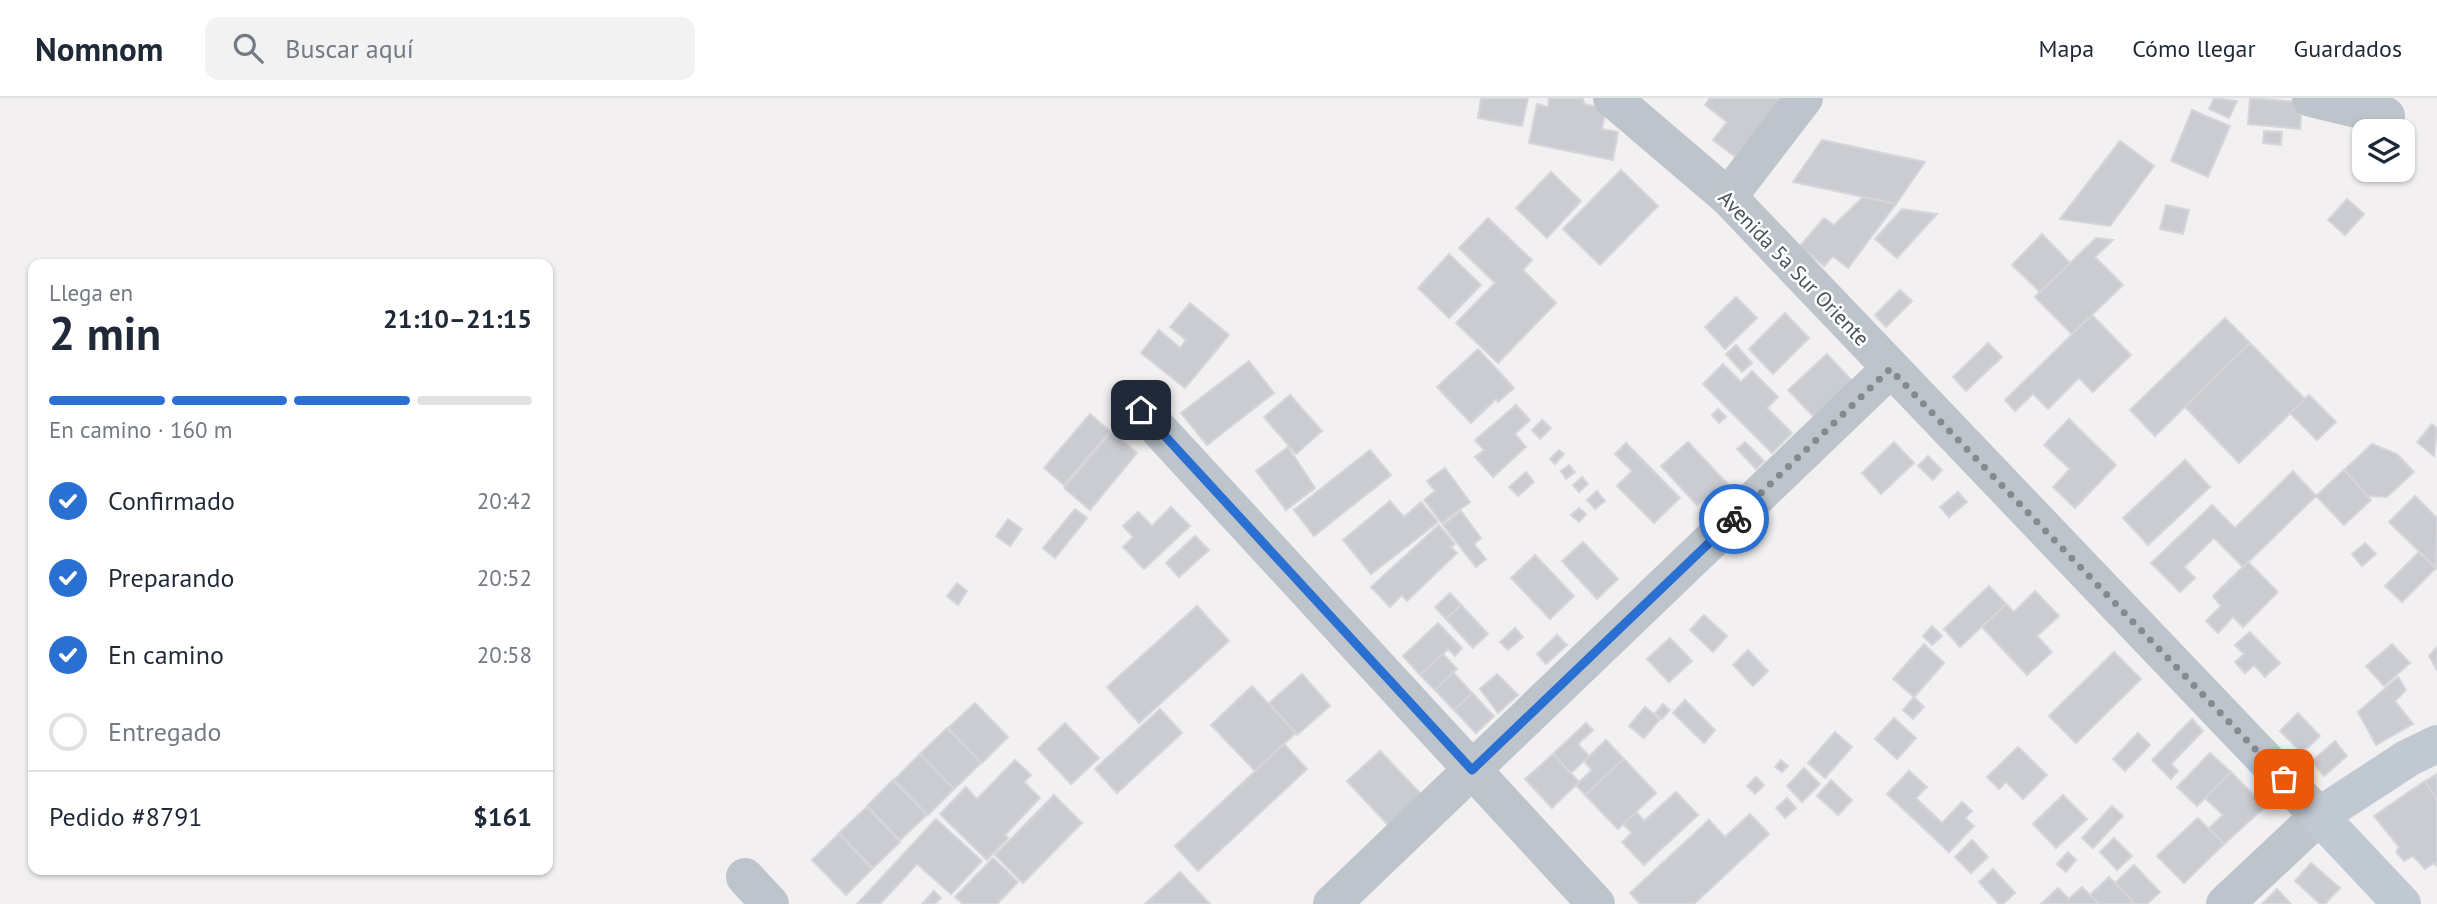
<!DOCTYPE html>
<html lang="es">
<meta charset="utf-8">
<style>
:root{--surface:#fff;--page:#f2f2f3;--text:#1f2937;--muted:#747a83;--line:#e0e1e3;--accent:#2a6fd2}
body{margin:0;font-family:"PT Sans",sans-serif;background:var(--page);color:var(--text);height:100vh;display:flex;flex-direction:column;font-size:26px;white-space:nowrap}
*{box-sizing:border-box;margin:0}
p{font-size:23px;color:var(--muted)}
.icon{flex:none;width:38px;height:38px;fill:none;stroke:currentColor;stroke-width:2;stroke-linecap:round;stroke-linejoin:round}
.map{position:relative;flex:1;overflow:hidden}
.details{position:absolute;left:28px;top:161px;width:525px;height:616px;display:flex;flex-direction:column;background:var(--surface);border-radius:14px;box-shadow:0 2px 5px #0004}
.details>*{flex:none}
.controls{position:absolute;left:2352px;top:21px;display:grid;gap:14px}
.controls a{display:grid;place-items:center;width:63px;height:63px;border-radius:14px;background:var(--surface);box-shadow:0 2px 5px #0004;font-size:35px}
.pin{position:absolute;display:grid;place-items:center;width:60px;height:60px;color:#fff;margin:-30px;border-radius:14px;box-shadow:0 4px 10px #0006}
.courier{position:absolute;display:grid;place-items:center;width:70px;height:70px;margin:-35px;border:5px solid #2a6fd2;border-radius:50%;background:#fff;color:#222;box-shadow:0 2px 9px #0007}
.headline em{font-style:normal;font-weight:600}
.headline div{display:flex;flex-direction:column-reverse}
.headline{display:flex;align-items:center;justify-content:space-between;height:119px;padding:0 21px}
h1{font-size:46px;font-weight:600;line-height:52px}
.bar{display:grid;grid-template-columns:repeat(4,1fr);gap:10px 7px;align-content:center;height:84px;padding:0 21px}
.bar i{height:9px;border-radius:5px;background:var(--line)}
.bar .current{background:var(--accent)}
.bar p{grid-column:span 4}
.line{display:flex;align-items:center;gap:18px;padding:0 21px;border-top:2px solid var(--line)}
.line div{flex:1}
ol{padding:0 21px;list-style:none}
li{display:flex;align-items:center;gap:21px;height:77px}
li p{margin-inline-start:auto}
li .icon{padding:7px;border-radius:50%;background:var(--accent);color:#fff;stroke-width:4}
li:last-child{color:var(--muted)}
li i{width:38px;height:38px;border:4px solid var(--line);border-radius:50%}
header{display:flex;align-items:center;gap:42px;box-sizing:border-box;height:98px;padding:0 35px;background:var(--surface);border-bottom:2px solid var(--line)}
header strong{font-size:33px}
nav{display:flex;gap:38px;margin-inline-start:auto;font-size:24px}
.search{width:490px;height:63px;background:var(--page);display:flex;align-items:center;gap:18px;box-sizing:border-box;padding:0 24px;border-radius:14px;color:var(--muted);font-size:26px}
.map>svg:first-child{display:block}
.building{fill:#cbccd2;stroke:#d5d6db;stroke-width:2}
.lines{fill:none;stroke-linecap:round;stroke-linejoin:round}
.street{stroke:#bdc4cb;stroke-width:38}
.secondary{stroke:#c0c8d2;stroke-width:38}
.done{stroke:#858a90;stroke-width:7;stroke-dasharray:0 12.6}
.route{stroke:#2a6fd2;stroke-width:9}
.labels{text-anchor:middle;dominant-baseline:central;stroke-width:5;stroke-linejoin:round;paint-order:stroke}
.street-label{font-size:21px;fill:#4a535c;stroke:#fff}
</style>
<header>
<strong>Nomnom</strong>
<div class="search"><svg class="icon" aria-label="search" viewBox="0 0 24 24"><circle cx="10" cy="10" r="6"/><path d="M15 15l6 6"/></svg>Buscar aquí</div>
<nav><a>Mapa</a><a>Cómo llegar</a><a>Guardados</a></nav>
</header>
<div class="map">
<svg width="2437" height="806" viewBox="0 0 2437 806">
<rect width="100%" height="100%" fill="#f2f0f0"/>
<g class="building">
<polygon points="1481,0 1528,0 1522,28 1478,20"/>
<polygon points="1549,0 1583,0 1584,6 1606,11 1602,31 1618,34 1613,62 1529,45 1537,6 1548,9"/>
<polygon points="1710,0 1789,0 1741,63 1713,42 1727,24 1705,7"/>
<polygon points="2214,0 2237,3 2229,20 2209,11"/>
<polygon points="2250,0 2302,4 2300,31 2248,26"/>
<polygon points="2192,12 2230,28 2208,79 2171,63"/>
<polygon points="2264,33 2282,34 2281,47 2263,45"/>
<polygon points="1822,42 1925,64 1896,106 1793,84"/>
<polygon points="2120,43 2154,68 2110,128 2060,121"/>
<polygon points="1621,72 1658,108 1600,167 1563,131"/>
<polygon points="1551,74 1581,103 1547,140 1516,110"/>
<polygon points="1863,99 1896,106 1848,170 1833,158 1824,168 1800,148 1824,120 1834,127"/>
<polygon points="2347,101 2364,116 2345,137 2328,122"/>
<polygon points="2166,107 2189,112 2183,136 2160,131"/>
<polygon points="1902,111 1937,116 1897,160 1875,141"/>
<polygon points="1488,120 1532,162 1523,172 1556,205 1498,265 1456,225 1495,185 1459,150"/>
<polygon points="2042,136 2070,165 2040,194 2012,167"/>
<polygon points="2096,140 2113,142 2095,159 2123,187 2072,236 2035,199"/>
<polygon points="1449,156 1481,187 1449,220 1418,190"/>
<polygon points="1900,192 1912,203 1886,229 1875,217"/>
<polygon points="1736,199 1757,220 1725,251 1705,229"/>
<polygon points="1190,205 1229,237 1185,290 1141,255 1159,232 1180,250 1186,242 1170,229"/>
<polygon points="1785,215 1809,240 1773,276 1749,251"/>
<polygon points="2092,217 2131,257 2093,294 2079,280 2048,311 2033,296 2015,313 2005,302"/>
<polygon points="2225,220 2250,245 2155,338 2130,312"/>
<polygon points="1988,245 2002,259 1966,293 1953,279"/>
<polygon points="2250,245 2305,301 2239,365 2185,309"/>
<polygon points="1736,247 1752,265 1742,274 1726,256"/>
<polygon points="1478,251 1514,290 1498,304 1496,301 1471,325 1437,289"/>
<polygon points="1827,256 1853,284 1815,320 1788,292"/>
<polygon points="1249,263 1274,295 1207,347 1181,315"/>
<polygon points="1723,266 1741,284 1752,273 1778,299 1767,310 1792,335 1772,355 1703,286"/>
<polygon points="1290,297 1322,333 1296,356 1264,319"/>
<polygon points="2309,297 2336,324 2317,342 2290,315"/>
<polygon points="1516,307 1530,322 1515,336 1526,349 1493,379 1475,359 1484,352 1475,342"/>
<polygon points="1718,311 1726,319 1719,325 1712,317"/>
<polygon points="1090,316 1110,333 1064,387 1044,370"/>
<polygon points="2069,321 2116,367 2075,410 2053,389 2070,371 2044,347"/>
<polygon points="1542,322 1551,330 1540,341 1532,332"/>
<polygon points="2432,326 2437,330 2434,358 2417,344"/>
<polygon points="1111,334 1137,355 1090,412 1064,390"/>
<polygon points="1688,344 1738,397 1723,411 1709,396 1697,407 1661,368"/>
<polygon points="1745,344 1764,363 1756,371 1737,351"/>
<polygon points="1894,344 1914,365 1881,396 1862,375"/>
<polygon points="1626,345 1680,400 1654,425 1617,388 1632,373 1615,356"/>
<polygon points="2372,346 2397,356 2414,374 2387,399 2368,398 2344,372"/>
<polygon points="1288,349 1315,390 1286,412 1256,373"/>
<polygon points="1370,352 1391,377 1314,438 1294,412"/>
<polygon points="1559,352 1564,356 1555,366 1550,361"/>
<polygon points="1928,358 1942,372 1933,382 1918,368"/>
<polygon points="2185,362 2210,389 2148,447 2123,420"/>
<polygon points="1569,367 1575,374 1566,381 1561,373"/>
<polygon points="1445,370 1470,404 1442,425 1424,402 1435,393 1427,383"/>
<polygon points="2344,372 2371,402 2344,427 2316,398"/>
<polygon points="2293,373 2316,398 2243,469 2214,440 2184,469 2195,480 2180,494 2151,465 2212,407 2235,430"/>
<polygon points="1526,374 1534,384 1518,398 1509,389"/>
<polygon points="1582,379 1588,386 1579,394 1573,387"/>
<polygon points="1597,393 1605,403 1595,411 1587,402"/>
<polygon points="1958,394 1967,404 1949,419 1940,409"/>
<polygon points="2415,398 2437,420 2436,470 2389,424"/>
<polygon points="1390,403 1404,419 1421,404 1438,424 1371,476 1343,442"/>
<polygon points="1171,409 1190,428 1144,471 1123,449 1133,439 1123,428 1138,414 1152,428"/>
<polygon points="1579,410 1586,416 1579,424 1571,417"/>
<polygon points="1075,411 1087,420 1055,460 1043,450"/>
<polygon points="1461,413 1481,440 1474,446 1486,461 1476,469 1443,427"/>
<polygon points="1008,421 1022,431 1010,448 996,438"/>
<polygon points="1439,427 1455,446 1451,449 1457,455 1407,503 1402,497 1390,509 1371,489"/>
<polygon points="1195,438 1209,452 1179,479 1166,465"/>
<polygon points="1583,444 1618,481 1597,501 1562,463"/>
<polygon points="2365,445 2376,456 2362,468 2352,456"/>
<polygon points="2419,454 2436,470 2402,504 2385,488"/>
<polygon points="1535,457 1574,498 1550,521 1511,480"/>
<polygon points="2248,464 2278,494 2243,529 2233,519 2218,535 2206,523 2221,508 2213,498"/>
<polygon points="957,485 967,493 958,507 947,498"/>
<polygon points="1989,488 2006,506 1960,549 1944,531"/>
<polygon points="2035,493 2059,518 2037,538 2052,554 2027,577 1982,529 2006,506 2014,514"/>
<polygon points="1450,495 1461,507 1446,521 1435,509"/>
<polygon points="1461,507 1488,536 1473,550 1446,521"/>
<polygon points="1197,508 1229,543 1139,625 1107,589"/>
<polygon points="1704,517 1727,538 1713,554 1690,532"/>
<polygon points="1438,525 1462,550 1455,558 1448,551 1420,577 1403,558"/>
<polygon points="1932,528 1942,538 1932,547 1923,538"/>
<polygon points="1515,530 1523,539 1508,552 1500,544"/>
<polygon points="2250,534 2280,565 2265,579 2254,567 2245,575 2235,564 2244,556 2235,547"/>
<polygon points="1557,537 1567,547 1546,566 1537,556"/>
<polygon points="1670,540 1692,563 1669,584 1647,561"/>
<polygon points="1924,546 1944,565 1914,599 1893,581"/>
<polygon points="2392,546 2410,565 2384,588 2366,568"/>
<polygon points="2437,549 2437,572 2429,558"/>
<polygon points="1748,552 1768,573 1753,588 1733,567"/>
<polygon points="2114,554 2141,581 2076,645 2049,618"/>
<polygon points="1443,556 1457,571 1435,592 1420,577"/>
<polygon points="1453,574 1472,595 1454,612 1435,592"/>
<polygon points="1302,576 1330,608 1297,637 1269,605"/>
<polygon points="1497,576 1518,597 1498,615 1480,591"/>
<polygon points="2398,579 2406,592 2395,603 2413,626 2376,647 2358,614"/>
<polygon points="1252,588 1296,635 1255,673 1211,627"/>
<polygon points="1472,595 1494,618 1476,635 1454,612"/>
<polygon points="1914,599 1924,609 1913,621 1903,612"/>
<polygon points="1685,602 1715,632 1704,645 1673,615"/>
<polygon points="975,605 1008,639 982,665 948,630"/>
<polygon points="1663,606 1670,612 1662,621 1655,615"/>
<polygon points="1645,609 1660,621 1644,640 1629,628"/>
<polygon points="1160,611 1182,635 1117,695 1095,671"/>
<polygon points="2298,615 2320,638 2302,655 2280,633"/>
<polygon points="1894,620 1916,640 1897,661 1875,641"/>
<polygon points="2192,621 2203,633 2171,666 2178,673 2171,681 2152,662"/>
<polygon points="1065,625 1099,660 1071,686 1038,651"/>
<polygon points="1586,625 1593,632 1578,646 1589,658 1571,675 1553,656"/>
<polygon points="947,630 981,665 954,691 920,656"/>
<polygon points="1835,634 1852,649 1825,680 1808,665"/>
<polygon points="2138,635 2150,647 2125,673 2113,661"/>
<polygon points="1606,642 1624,661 1585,697 1576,687 1592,672 1584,663"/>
<polygon points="2335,643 2347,658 2324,678 2312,663"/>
<polygon points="1284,646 1307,671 1198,773 1175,748"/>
<polygon points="2018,649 2047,677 2023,701 2006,684 1999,691 1987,679"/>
<polygon points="1380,653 1421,696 1388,727 1347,683"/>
<polygon points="2210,655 2231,674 2197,708 2177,689"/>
<polygon points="920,656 954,691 928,717 894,682"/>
<polygon points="1553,656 1579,684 1552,710 1525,681"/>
<polygon points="1624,661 1656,695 1618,731 1585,697"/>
<polygon points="1015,662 1031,677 1024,684 1040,700 1005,737 1008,740 987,762 940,716 966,689 977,701"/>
<polygon points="1781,662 1788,668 1782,674 1775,669"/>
<polygon points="1804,670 1820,686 1802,704 1787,688"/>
<polygon points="1909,673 1927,689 1916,700 1942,725 1962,704 1972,713 1965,720 1974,728 1949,754 1887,696"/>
<polygon points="2231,674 2265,709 2224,746 2209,730 2223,717 2205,700"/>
<polygon points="2437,676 2437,702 2425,683"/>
<polygon points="1756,679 1764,687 1755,696 1747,688"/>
<polygon points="893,682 927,717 900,742 867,708"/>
<polygon points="1831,682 1852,702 1838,717 1817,698"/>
<polygon points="2425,683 2437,702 2437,768 2434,765 2425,771 2413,758 2404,763 2396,754 2399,749 2374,718"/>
<polygon points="1676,694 1698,717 1644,767 1622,744 1632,735 1623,726 1636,714 1644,723"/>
<polygon points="1054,697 1082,725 1023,785 995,757"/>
<polygon points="2063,697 2087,721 2056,750 2033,726"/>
<polygon points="1787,700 1796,710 1785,720 1776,710"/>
<polygon points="2112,708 2123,718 2093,750 2082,740"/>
<polygon points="867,709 900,744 873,770 839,735"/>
<polygon points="1750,716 1769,736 1694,806 1640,806 1630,795 1709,722 1725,739"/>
<polygon points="2198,720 2224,746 2184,785 2157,758"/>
<polygon points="936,721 982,763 951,796 917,766 880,806 857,806"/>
<polygon points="839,736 872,771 846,797 812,762"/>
<polygon points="2114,740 2132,758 2117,772 2100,754"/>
<polygon points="1972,742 1988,759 1971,775 1955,759"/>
<polygon points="2068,754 2076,762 2066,774 2057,766"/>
<polygon points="993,760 1018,784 997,806 963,806 955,799"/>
<polygon points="2311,765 2340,790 2325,806 2320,806 2295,783"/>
<polygon points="2134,767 2160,794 2147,806 2135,806 2115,785"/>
<polygon points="1993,771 2015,795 2003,806 1999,806 1979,784"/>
<polygon points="1180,774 1210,806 1145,806"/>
<polygon points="2109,779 2133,804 2131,806 2099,806 2090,797"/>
<polygon points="2082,789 2099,806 2041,806 2058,790 2069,801"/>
<polygon points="2277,791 2291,806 2262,806"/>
<polygon points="934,793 941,800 935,806 922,806"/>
</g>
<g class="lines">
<g class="street">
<polyline points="1612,0 1728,99 2319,718 2225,806"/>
<polyline points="2311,0 2386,18"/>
<polyline points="1728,99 1804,0"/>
<polyline points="1141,312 1596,806"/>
<polyline points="745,779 770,806"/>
<polyline points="1332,806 1890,271"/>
</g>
<polyline class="secondary" points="2402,806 2319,718 2408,660 2437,646"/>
</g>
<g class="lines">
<polyline class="done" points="1734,421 1890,271 2284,681"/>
<polyline class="route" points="1141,312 1472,672 1734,421"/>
</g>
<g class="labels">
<g class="street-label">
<text transform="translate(1794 170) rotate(46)">Avenida 5a Sur Oriente</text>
</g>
</g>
</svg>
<div class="controls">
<a><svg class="icon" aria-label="layers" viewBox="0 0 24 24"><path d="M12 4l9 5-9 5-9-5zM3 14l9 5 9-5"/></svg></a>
</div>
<div class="pin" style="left:2284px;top:681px;background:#ea580c"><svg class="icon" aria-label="bag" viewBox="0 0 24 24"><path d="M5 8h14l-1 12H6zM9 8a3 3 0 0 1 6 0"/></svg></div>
<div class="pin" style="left:1141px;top:312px;background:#1f2937"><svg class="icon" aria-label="home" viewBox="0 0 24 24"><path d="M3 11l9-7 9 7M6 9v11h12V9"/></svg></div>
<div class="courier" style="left:1734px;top:421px"><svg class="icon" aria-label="bike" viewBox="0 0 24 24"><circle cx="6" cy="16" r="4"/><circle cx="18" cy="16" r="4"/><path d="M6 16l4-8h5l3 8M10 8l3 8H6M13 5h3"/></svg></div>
<section class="details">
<div class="headline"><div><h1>2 min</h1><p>Llega en</p></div><em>21:10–21:15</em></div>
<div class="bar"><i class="current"></i><i class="current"></i><i class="current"></i><i></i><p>En camino · 160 m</p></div>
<ol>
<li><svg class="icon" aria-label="check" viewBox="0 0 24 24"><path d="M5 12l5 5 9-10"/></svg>Confirmado<p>20:42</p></li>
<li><svg class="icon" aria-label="check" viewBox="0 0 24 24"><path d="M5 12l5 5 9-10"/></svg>Preparando<p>20:52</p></li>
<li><svg class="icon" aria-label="check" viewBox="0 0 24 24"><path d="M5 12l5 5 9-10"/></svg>En camino<p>20:58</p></li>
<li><i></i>Entregado</li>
</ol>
<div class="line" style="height:91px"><div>Pedido #8791</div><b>$161</b></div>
</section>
</div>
